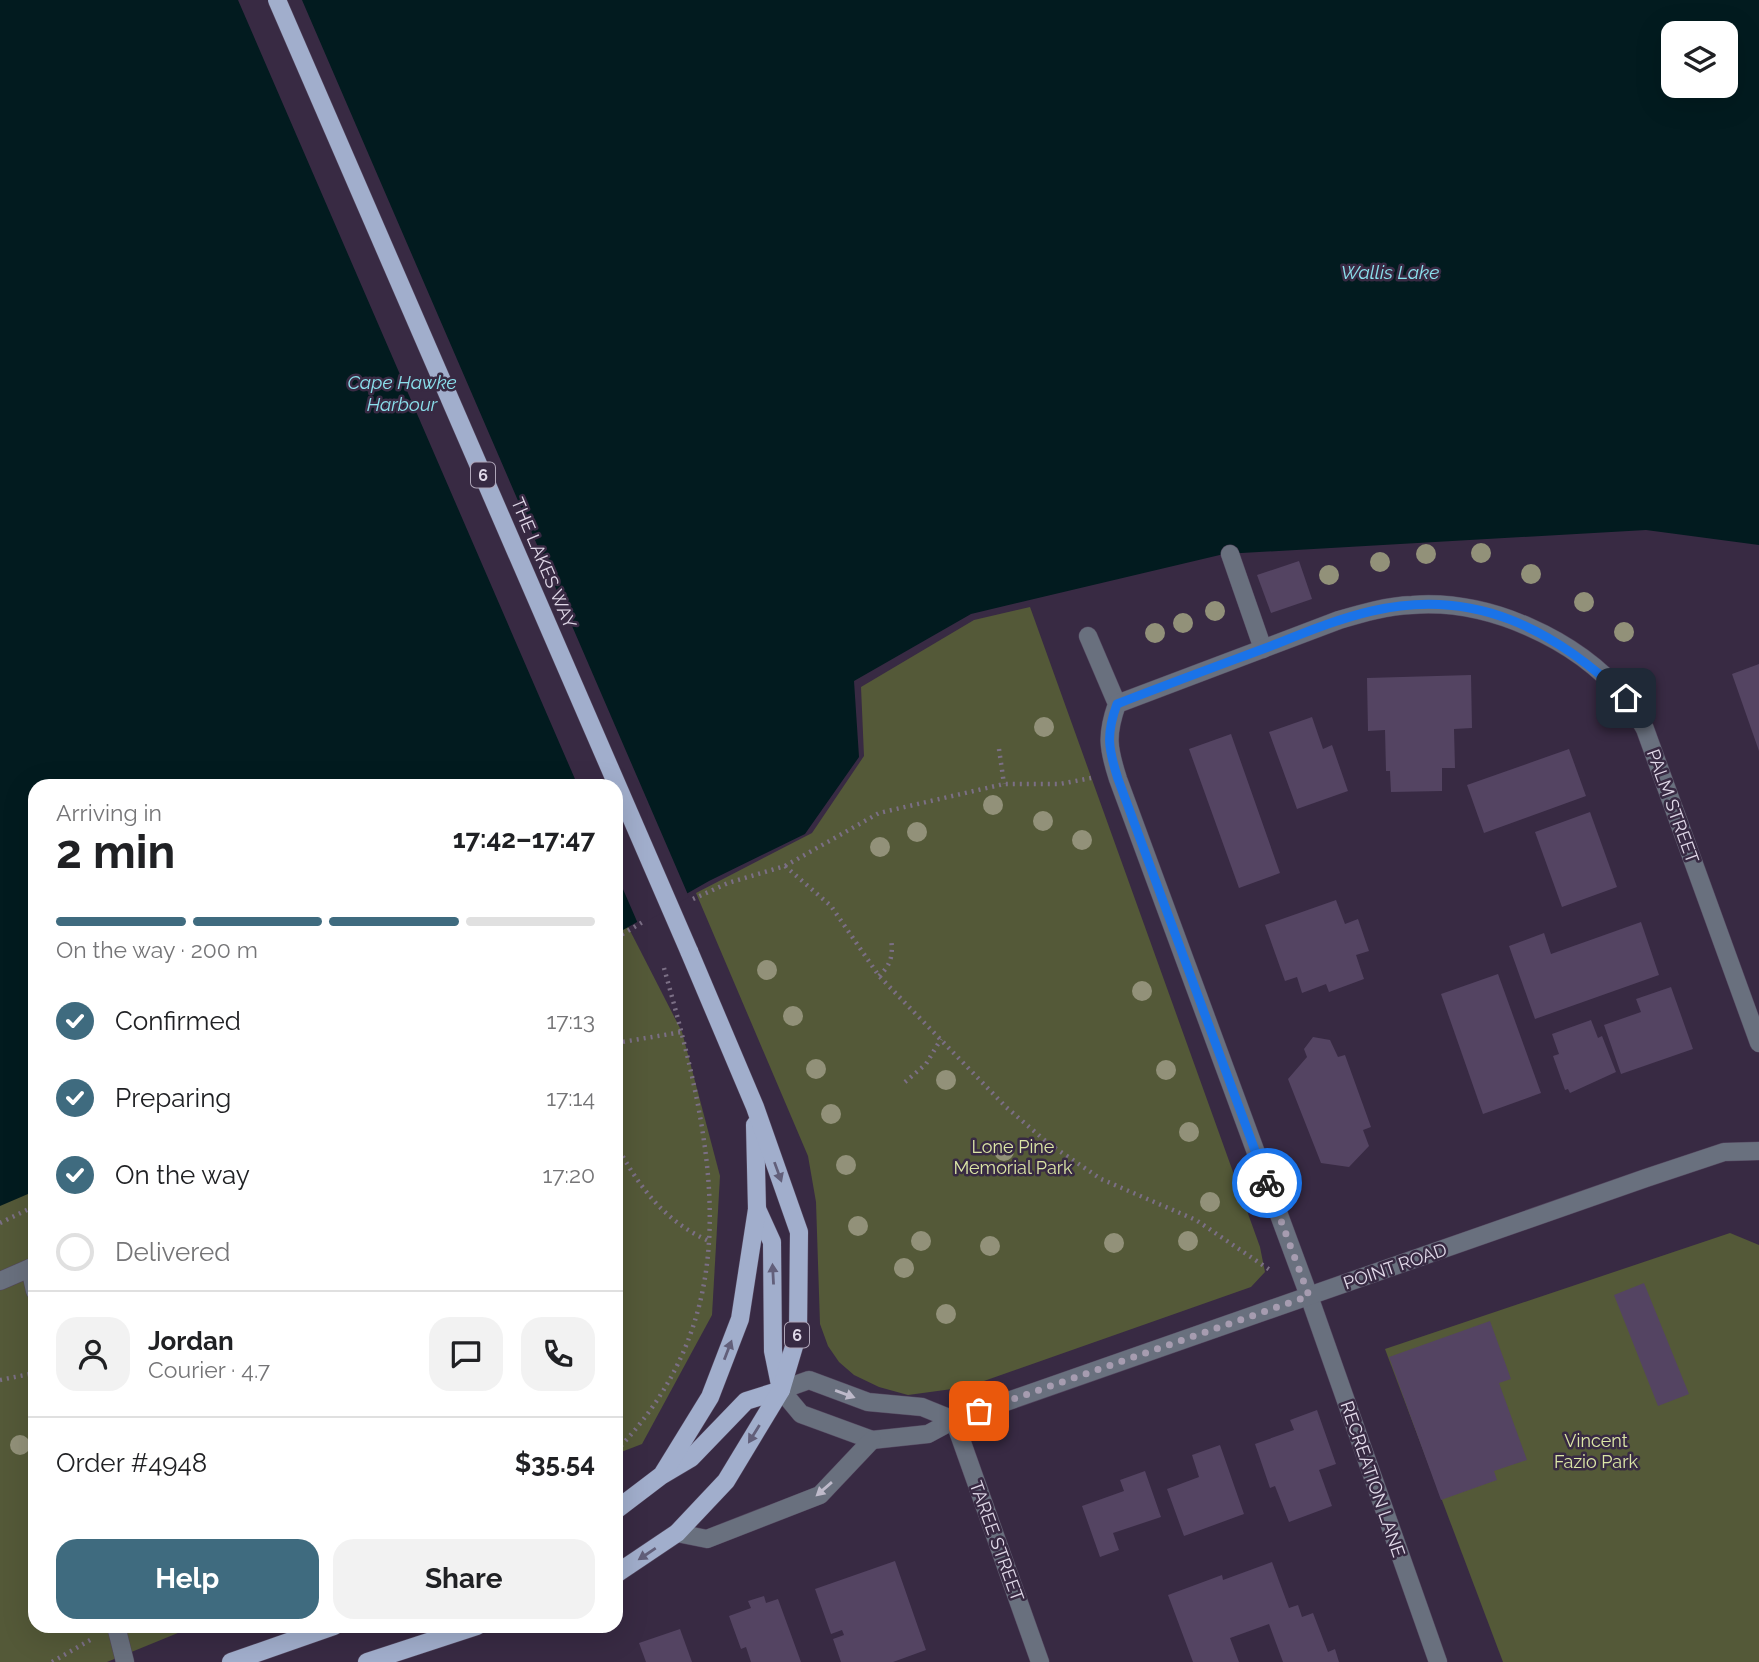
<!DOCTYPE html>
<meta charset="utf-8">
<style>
:root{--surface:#fff;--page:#f2f2f2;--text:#202124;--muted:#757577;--line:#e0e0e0;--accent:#3f6b7f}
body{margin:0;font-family:Raleway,sans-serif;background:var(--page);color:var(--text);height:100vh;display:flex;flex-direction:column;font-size:26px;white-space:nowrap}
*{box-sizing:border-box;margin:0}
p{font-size:23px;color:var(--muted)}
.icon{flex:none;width:38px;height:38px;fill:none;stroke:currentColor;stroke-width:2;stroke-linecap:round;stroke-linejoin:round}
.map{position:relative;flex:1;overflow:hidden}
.sheet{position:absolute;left:28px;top:779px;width:595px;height:854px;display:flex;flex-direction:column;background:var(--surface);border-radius:21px;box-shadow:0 7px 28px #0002}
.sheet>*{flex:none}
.controls{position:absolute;left:1661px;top:21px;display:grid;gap:14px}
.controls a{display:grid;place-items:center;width:77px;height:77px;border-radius:14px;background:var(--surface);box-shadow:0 7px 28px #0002;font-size:35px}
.pin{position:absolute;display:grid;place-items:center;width:60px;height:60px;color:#fff;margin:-30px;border-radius:14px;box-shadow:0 4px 10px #0006}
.courier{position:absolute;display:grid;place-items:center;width:70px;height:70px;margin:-35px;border:5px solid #1a73e8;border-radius:50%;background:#fff;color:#222;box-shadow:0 2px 9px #0007}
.summary em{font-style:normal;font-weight:700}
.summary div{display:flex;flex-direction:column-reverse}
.summary{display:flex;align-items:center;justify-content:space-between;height:119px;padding:0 28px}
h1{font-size:46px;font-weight:700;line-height:52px}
.bar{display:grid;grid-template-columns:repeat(4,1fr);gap:10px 7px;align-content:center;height:84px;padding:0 28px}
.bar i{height:9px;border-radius:5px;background:var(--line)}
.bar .selected{background:var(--accent)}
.bar p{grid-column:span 4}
.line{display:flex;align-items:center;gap:18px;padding:0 28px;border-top:2px solid var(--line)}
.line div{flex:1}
.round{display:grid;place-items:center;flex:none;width:74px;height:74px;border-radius:21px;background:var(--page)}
ol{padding:0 28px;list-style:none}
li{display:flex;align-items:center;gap:21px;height:77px}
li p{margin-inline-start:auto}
li .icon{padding:7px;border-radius:50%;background:var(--accent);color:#fff;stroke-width:4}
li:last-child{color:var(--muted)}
li i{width:38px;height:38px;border:4px solid var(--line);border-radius:50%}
.button{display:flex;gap:14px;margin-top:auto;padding:14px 28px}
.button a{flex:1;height:80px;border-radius:21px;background:var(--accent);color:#fff;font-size:28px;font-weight:700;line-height:80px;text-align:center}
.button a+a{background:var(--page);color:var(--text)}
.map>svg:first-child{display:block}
.green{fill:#545938}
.water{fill:#021b1f;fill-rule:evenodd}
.pier{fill:#382a43}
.building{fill:#544462}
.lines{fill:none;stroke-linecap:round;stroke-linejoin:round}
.minor-casing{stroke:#53465e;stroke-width:19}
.major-casing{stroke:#53465e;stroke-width:19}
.path{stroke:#7b6f85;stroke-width:4.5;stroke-dasharray:2 5;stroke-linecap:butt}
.minor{stroke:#69707e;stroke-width:18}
.major{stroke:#a1aecc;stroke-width:18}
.major-bridge-casing{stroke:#53465e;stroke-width:19;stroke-linecap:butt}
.major-bridge{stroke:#a1aecc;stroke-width:18}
.tree{fill:#929179}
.oneway{fill:#625f7a}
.oneway2{fill:#bebaca}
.done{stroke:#a69cb0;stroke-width:7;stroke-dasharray:0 12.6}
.route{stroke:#1a73e8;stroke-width:9}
.labels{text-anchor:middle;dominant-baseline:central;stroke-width:5;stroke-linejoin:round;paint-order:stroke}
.shield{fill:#382a43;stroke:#afa5b8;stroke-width:2}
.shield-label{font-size:16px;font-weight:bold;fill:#e2daea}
.street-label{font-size:18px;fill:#e2daea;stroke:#382a43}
.park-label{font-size:18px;fill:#dce6a6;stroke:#382a43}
.water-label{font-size:19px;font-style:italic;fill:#8be0ec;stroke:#382a43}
</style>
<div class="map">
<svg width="1759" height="1662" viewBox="0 0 1759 1662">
<rect width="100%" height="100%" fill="#382a43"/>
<g class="green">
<polygon points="1030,607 1260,1247 1265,1272 1251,1287 967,1387 908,1395 879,1387 854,1375 839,1362 828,1346 820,1324 816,1202 808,1156 696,893 812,833 864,756 861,687 974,620"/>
<polygon points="621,913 682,1032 720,1176 712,1315 642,1444 616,1454 616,915"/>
<polygon points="35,1172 35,1626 195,1626 107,1662 0,1662 0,1188"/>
<polygon points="1730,1233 1759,1245 1759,1662 1503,1662 1385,1349"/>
</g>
<path class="water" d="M0,0H1759V545L1646,530L1224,554L971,614L854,681L859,757L805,834L709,881L616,934V786H35V1191L0,1206ZM1673,33H1726V86H1673Z"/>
<polygon class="pier" points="238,0 302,0 689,897 639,926 616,873 616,786 578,786"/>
<g class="building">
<polygon points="1299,561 1312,599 1271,613 1257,575"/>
<polygon points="1759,664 1759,751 1732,674"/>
<polygon points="1471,675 1472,728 1454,729 1455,768 1442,768 1442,791 1391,792 1390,771 1386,771 1385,730 1368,731 1367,678"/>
<polygon points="1312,717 1323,749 1332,745 1348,791 1297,809 1269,732"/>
<polygon points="1231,734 1280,873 1239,888 1189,749"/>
<polygon points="1569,749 1586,796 1484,833 1467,785"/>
<polygon points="1590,812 1617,887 1562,907 1535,832"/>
<polygon points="1336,900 1345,924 1358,919 1369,951 1356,955 1364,979 1329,992 1326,984 1302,993 1297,977 1285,981 1265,925"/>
<polygon points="1641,922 1659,975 1535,1019 1509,946 1544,933 1551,954"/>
<polygon points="1498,974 1541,1093 1483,1114 1441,994"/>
<polygon points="1671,987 1693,1049 1621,1074 1604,1025 1641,1012 1636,999"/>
<polygon points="1591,1020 1598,1038 1602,1036 1616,1072 1570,1093 1568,1089 1565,1090 1553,1056 1559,1054 1552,1034"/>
<polygon points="1313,1037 1330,1040 1338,1057 1345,1055 1371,1127 1363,1130 1369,1146 1349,1167 1321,1163 1288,1079 1307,1057 1304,1049"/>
<polygon points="1644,1283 1689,1394 1658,1406 1614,1295"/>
<polygon points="1490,1321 1511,1379 1499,1383 1527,1460 1494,1471 1497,1480 1441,1500 1389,1357"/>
<polygon points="1317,1410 1336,1464 1319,1470 1332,1506 1289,1522 1275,1486 1270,1488 1255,1444 1294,1430 1290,1420"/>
<polygon points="1220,1445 1244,1514 1184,1536 1167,1489 1199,1477 1192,1455"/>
<polygon points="1145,1471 1161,1517 1113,1533 1119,1550 1100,1557 1082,1506 1124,1491 1120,1480"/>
<polygon points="895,1561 926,1650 893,1662 841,1662 833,1639 844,1635 842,1630 831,1634 815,1589"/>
<polygon points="1272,1562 1289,1608 1298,1605 1302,1617 1313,1613 1328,1652 1335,1649 1339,1662 1283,1662 1269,1624 1230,1638 1239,1662 1193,1662 1168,1595 1222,1575 1223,1580"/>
<polygon points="764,1596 766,1603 778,1599 801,1662 751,1662 746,1647 741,1649 729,1616 751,1608 748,1601"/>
<polygon points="680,1629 692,1662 646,1662 639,1643"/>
</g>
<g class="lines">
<defs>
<g id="minor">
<polyline points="1230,554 1263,649"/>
<path d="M1088,636L1117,704C1106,735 1108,748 1118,779L1309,1296L1438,1662"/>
<path d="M1117,704L1339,620C1363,613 1387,606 1412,605C1489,599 1576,639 1625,697C1633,707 1639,719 1645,729L1759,1043"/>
<polyline points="35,1266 30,1268 35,1291"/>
<polyline points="0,1281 30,1268"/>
<polyline points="954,1420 922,1407 868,1402 809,1380 781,1390 801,1414 872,1440 928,1434 954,1420 1646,1178 1724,1152 1759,1151"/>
<polyline points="954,1420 1040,1662"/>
<polyline points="677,1533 707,1539 820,1495 872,1440"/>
<polyline points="116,1626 125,1662"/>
</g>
<g id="major">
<polyline points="664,1474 691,1458 746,1401 781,1390 773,1351 772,1242 757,1209"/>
<polyline points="616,1510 662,1475 710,1397 740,1319 757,1209 755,1125"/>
<polyline points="616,1574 677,1533 726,1481 781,1390 798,1333 799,1232 755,1107 689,951"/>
<polyline points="231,1662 334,1626"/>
<polyline points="367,1662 477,1626"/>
</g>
</defs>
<use href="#minor" class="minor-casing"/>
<use href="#major" class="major-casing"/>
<g class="path">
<polyline points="999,749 1004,784"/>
<polyline points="785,866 831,906 879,976 1006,1107 1049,1144 1101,1179 1196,1220 1270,1270"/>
<polyline points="693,899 728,883 785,866 879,813 1004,784 1060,784 1091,778"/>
<polyline points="616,938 646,920"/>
<path d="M879,976C892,964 893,954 891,938"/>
<polyline points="616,1043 682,1032"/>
<polyline points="905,1082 926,1064 941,1039"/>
<path d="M616,1144C638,1186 665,1222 709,1241"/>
<polyline points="0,1223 35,1206"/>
<polyline points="0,1380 35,1373"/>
<path d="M616,1451C754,1308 712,1140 664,968"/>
<polyline points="52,1662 92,1639"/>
</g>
<use href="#minor" class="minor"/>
<use href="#major" class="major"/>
<defs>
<polyline id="major-bridge" points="277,0 689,951"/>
</defs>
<use href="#major-bridge" class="major-bridge-casing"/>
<use href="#major-bridge" class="major-bridge"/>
</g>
<g class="tree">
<circle cx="1481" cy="553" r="10"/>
<circle cx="1426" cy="554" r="10"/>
<circle cx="1380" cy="562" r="10"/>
<circle cx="1531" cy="574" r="10"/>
<circle cx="1329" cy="575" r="10"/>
<circle cx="1584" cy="602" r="10"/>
<circle cx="1215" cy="611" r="10"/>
<circle cx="1183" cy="623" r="10"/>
<circle cx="1624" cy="632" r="10"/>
<circle cx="1155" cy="633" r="10"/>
<circle cx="1044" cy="727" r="10"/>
<circle cx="993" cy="805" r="10"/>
<circle cx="1043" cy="821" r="10"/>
<circle cx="917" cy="832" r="10"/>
<circle cx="1082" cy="840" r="10"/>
<circle cx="880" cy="847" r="10"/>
<circle cx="767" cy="970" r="10"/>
<circle cx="1142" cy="991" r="10"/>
<circle cx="793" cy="1016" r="10"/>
<circle cx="816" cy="1069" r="10"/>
<circle cx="1166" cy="1070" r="10"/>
<circle cx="946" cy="1080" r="10"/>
<circle cx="831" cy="1114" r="10"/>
<circle cx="1189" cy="1132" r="10"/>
<circle cx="1004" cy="1151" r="10"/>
<circle cx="846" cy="1165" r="10"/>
<circle cx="1210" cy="1202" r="10"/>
<circle cx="858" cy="1226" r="10"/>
<circle cx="921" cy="1241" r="10"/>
<circle cx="1188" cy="1241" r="10"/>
<circle cx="1114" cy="1243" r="10"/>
<circle cx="990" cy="1246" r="10"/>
<circle cx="904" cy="1268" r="10"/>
<circle cx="946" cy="1314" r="10"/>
<circle cx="20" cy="1445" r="10"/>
</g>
<defs><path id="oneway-solid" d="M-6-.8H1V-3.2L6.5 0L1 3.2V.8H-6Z" transform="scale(1.75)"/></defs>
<g class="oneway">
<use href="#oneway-solid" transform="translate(778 1172) rotate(70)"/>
<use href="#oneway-solid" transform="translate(773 1274) rotate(-93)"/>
<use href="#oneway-solid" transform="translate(728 1350) rotate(-69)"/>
<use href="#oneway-solid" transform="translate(754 1434) rotate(122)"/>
<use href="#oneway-solid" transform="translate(647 1554) rotate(146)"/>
</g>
<g class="oneway2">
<use href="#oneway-solid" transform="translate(845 1394) rotate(20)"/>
<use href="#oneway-solid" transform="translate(824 1489) rotate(139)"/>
</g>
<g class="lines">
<polyline class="done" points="979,1411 1309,1296 1267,1183"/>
<path class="route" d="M1267,1183L1118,779C1108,748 1106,734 1117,704C1168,684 1220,665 1271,646C1304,633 1337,619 1372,611C1474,587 1554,629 1626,698"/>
</g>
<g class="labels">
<g class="shield">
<rect x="471" y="462.5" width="24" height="25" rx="5"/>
<rect x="785" y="1322.5" width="24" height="25" rx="5"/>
</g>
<g class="shield-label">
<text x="483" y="475">6</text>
<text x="797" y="1335">6</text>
</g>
<g class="street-label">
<text transform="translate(544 563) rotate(67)">THE LAKES WAY</text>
<text transform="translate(1673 806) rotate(70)">PALM STREET</text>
<text transform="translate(1395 1266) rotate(-19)">POINT ROAD</text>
<text transform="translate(1373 1479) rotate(71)">RECREATION LANE</text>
<text transform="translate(997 1541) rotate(70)">TAREE STREET</text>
</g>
<g class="park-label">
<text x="1013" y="1146">Lone Pine<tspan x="1013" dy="21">Memorial Park</tspan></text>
<text x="1596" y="1440">Vincent<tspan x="1596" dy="21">Fazio Park</tspan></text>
</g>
<g class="water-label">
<text x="1390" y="272">Wallis Lake</text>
<text x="402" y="382">Cape Hawke<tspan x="402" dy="22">Harbour</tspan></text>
</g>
</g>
</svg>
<div class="controls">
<a><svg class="icon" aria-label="layers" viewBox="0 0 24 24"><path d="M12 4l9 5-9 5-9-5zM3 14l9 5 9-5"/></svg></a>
</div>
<div class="pin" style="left:979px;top:1411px;background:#ea580c"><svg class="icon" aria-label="bag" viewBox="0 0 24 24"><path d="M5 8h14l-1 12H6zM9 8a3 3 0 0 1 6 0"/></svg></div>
<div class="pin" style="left:1626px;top:698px;background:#1f2937"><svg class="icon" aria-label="home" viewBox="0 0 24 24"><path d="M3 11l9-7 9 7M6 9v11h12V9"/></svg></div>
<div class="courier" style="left:1267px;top:1183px"><svg class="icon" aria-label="bike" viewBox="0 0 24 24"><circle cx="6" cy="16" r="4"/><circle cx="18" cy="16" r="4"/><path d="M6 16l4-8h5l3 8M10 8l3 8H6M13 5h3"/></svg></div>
<section class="sheet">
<div class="summary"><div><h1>2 min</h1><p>Arriving in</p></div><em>17:42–17:47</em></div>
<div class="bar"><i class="selected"></i><i class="selected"></i><i class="selected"></i><i></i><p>On the way · 200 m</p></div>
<ol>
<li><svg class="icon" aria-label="check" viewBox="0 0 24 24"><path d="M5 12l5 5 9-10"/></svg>Confirmed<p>17:13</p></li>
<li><svg class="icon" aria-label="check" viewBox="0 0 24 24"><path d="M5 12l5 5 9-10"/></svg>Preparing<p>17:14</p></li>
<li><svg class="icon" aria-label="check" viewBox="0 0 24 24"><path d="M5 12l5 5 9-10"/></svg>On the way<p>17:20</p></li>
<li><i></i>Delivered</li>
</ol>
<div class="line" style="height:126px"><a class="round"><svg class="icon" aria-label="person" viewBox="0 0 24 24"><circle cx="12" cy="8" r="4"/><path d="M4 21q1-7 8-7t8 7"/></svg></a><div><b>Jordan</b><p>Courier · 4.7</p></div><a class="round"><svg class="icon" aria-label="chat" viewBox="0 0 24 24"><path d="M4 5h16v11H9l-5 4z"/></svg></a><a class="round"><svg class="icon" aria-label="phone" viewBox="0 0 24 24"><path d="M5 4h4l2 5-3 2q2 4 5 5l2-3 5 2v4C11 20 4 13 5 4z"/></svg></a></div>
<div class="line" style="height:91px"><div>Order #4948</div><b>$35.54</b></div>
<div class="button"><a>Help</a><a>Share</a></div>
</section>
</div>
